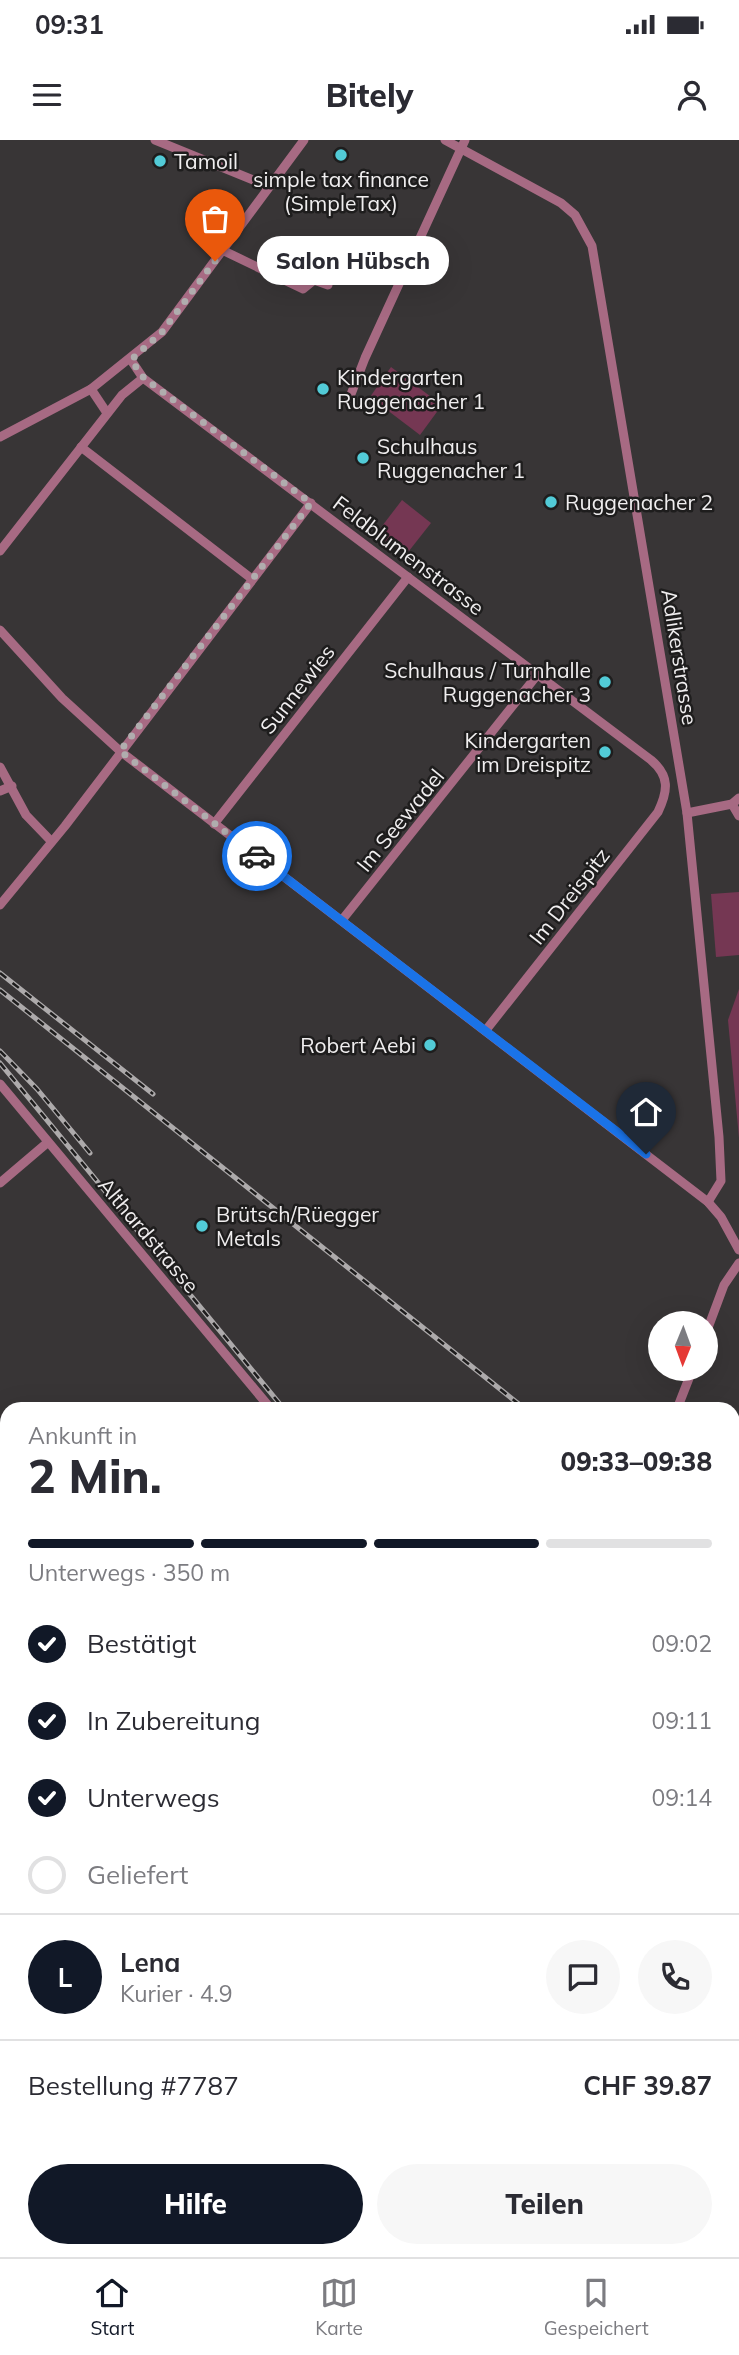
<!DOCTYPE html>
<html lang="de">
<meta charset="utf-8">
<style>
:root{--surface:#fff;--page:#f7f7f7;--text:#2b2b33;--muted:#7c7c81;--line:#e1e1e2;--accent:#111827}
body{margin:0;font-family:Mulish,sans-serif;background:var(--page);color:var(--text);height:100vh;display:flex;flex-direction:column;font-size:26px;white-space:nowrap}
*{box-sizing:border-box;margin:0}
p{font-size:23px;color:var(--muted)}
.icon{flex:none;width:38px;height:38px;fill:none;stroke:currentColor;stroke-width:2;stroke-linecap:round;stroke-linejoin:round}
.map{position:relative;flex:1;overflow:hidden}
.sheet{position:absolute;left:0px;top:1262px;width:740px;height:856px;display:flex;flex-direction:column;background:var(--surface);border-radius:21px 21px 0 0;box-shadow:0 7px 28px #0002}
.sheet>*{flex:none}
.needle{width:46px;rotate:181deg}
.tools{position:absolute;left:648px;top:1171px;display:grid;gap:14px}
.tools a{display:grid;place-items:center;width:70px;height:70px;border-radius:50%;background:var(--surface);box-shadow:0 7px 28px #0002;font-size:35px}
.pin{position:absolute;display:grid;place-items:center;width:60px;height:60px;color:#fff;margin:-72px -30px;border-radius:50% 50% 50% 0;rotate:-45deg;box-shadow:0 0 7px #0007}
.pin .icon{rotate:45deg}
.courier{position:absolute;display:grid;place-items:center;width:70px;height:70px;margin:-35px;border:5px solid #1a73e8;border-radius:50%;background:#fff;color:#222;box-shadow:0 2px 9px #0007}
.bubble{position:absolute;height:49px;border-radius:24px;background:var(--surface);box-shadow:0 7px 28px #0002;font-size:23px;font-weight:800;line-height:49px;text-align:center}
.overview em{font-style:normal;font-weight:800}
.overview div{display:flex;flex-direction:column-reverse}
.overview{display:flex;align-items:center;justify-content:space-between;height:119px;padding:0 28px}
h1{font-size:46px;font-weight:800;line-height:52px}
.bar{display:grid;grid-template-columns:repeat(4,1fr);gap:10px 7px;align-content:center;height:84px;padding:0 28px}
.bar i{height:9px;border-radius:5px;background:var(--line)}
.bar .current{background:var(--accent)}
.bar p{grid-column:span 4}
.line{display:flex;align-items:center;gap:18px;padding:0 28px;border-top:2px solid var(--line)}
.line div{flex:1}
.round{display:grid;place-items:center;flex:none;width:74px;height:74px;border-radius:37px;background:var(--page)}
ol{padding:0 28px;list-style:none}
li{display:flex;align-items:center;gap:21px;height:77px}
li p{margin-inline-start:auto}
li .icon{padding:7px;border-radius:50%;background:var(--accent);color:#fff;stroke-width:4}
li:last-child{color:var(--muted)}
li i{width:38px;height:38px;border:4px solid var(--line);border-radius:50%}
.cta{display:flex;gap:14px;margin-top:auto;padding:14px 28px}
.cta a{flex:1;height:80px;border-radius:42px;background:var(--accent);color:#fff;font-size:28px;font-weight:800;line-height:80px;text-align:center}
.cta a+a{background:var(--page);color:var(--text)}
.status{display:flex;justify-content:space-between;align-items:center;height:49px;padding:0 35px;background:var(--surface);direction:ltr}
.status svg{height:19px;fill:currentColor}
header{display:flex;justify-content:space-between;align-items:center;height:91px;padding:0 28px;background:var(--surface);font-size:32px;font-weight:800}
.dock{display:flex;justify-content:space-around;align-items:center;height:98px;border-top:2px solid var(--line);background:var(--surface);font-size:19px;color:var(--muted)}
.dock a{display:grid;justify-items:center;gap:4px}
.dock .current{color:var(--accent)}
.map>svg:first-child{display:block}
.green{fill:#753753}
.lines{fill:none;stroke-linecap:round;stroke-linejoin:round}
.stream{stroke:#7a4a64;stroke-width:2.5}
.minor{stroke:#a76a83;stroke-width:9}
.primary{stroke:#faaecd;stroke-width:14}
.rail-casing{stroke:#adaaab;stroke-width:5}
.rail{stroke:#1e1d1d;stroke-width:2.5;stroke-dasharray:8;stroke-linecap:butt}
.done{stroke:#b0adae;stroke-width:7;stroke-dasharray:0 12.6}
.route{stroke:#1a73e8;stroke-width:9}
.poi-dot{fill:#52cbd7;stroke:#1e1d1d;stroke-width:2.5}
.labels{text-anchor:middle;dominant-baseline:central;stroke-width:5;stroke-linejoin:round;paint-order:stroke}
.poi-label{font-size:21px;fill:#f0eeef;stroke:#1e1d1d;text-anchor:start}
.street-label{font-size:21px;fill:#f0eeef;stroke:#1e1d1d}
</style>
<div class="status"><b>09:31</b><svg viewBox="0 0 49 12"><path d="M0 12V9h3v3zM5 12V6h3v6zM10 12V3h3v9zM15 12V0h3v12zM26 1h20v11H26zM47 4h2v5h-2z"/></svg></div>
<header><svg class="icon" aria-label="menu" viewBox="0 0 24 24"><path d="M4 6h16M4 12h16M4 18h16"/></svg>Bitely<svg class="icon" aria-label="person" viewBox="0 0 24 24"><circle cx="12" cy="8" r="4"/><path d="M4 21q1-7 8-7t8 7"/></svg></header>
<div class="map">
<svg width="739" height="2117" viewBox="0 0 739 2117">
<rect width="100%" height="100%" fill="#383536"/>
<g class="green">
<polygon points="391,227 442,265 420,295 370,257"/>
<polygon points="402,360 431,383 405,416 376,394"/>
<polygon points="739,752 739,815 716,817 711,754"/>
<polygon points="739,849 739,998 728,880"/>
</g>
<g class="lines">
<g class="stream">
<polyline points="0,1861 7,1866"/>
<polyline points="0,2004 7,2002"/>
<polyline points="536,2110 540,2117"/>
</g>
<g class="minor">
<polyline points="155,0 268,46"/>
<polyline points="445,0 561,63 575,75 592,106 687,673 719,997 721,1041 708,1062"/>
<polyline points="222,110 303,149 314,140 328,145"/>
<path d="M131,220L143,238L651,620C670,636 668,651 658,672L486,890"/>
<polyline points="91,249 107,273"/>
<polyline points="348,262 365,218 465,0"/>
<polyline points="0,297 91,249 162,192 304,0"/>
<polyline points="81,307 252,439"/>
<polyline points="0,411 122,255 143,238"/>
<polyline points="0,490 62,558 120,611 708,1062 721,1077 739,1110"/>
<polyline points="0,627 26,675 51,701"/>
<polyline points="0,651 12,646"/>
<polyline points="732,664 739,676"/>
<polyline points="687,673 732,664 739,658"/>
<polyline points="214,684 408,437"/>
<polyline points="0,765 65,686 311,363"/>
<polyline points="342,780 538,534"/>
<polyline points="0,944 271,1269"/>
<polyline points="0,1043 47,1003"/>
<polyline points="705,1196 724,1145 739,1123"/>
<polyline points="677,1269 693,1228"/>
<polyline points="733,1456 739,1461"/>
<polyline points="733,1799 739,1792"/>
<polyline points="0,1827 7,1837"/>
<polyline points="733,1829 739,1836"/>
<polyline points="12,2110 29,2117"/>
<polyline points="334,2110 365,2117"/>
<polyline points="416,2110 417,2117"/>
<polyline points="247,2117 268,2110"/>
<polyline points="369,2117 385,2110"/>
</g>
<g class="primary">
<polyline points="0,1514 7,1521"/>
<polyline points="589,2110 593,2117"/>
</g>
<defs>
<g id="rail">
<polyline points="0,833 153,954"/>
<polyline points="0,850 525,1269"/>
<polyline points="0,911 37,949 90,1013"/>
<polyline points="0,923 284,1269"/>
<polyline points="733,1425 739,1429"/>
<polyline points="733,1814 739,1821"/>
</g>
</defs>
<use href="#rail" class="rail-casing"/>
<use href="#rail" class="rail"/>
</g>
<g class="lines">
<polyline class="done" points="215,121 162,192 131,220 144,238 311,363 120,611 257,716"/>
<polyline class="route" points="257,716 646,1014"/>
</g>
<g class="poi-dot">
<circle cx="341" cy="15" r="7"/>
<circle cx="160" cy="21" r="7"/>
<circle cx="323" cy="249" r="7"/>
<circle cx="363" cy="318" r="7"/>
<circle cx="551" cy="362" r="7"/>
<circle cx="605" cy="542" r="7"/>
<circle cx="605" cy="612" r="7"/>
<circle cx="430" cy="905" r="7"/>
<circle cx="202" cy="1086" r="7"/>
</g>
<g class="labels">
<g class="poi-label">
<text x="174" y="21">Tamoil</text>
<text x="341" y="39" text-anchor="middle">simple tax finance<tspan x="341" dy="24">(SimpleTax)</tspan></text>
<text x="337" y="237">Kindergarten<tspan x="337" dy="24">Ruggenacher 1</tspan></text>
<text x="377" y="306">Schulhaus<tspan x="377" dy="24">Ruggenacher 1</tspan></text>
<text x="565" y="362">Ruggenacher 2</text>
<text x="591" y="530" text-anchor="end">Schulhaus / Turnhalle<tspan x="591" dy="24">Ruggenacher 3</tspan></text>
<text x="591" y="600" text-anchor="end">Kindergarten<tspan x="591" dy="24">im Dreispitz</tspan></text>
<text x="416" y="905" text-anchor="end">Robert Aebi</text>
<text x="216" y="1074">Brütsch/Rüegger<tspan x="216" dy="24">Metals</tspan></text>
</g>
<g class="street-label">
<text transform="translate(409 415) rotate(37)">Feldblumenstrasse</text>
<text transform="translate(680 517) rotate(81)">Adlikerstrasse</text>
<text transform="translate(297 549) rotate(-52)">Sunnewies</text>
<text transform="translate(400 680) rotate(-51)">Im Seewadel</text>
<text transform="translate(569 756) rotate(-52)">Im Dreispitz</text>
<text transform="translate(149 1095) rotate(50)">Althardstrasse</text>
</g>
</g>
</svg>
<div class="tools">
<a><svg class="needle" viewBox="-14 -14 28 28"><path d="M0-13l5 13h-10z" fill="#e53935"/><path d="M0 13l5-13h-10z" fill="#7c7c81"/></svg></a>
</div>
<div class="pin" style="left:215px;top:121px;background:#ea580c"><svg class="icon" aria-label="bag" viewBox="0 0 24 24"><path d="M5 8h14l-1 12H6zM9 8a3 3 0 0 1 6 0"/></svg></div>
<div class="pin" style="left:646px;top:1014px;background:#1f2937"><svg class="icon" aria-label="home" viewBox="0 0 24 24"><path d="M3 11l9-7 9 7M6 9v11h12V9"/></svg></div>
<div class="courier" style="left:257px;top:716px"><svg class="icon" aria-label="car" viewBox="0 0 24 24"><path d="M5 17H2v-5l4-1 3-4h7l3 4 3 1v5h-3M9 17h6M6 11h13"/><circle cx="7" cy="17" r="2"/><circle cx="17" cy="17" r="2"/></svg></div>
<div class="bubble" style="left:257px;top:96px;width:192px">Salon Hübsch</div>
<section class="sheet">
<div class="overview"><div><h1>2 Min.</h1><p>Ankunft in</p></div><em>09:33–09:38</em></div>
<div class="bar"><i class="current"></i><i class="current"></i><i class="current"></i><i></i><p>Unterwegs · 350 m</p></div>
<ol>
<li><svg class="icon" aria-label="check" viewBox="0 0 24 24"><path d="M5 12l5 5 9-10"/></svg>Bestätigt<p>09:02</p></li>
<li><svg class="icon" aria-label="check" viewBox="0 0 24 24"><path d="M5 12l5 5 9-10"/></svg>In Zubereitung<p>09:11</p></li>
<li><svg class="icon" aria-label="check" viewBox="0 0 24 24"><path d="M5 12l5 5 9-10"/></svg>Unterwegs<p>09:14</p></li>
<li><i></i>Geliefert</li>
</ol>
<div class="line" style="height:126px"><b class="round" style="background:var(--accent);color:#fff">L</b><div><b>Lena</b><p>Kurier · 4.9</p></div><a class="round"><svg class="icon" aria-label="chat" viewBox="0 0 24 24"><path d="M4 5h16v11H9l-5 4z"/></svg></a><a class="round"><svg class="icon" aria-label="phone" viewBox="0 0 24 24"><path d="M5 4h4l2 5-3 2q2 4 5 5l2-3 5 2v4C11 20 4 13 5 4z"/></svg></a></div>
<div class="line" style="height:91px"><div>Bestellung #7787</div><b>CHF 39.87</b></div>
<div class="cta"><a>Hilfe</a><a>Teilen</a></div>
</section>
</div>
<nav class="dock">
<a class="current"><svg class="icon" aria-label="home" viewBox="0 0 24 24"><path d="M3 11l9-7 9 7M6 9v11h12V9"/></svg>Start</a>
<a><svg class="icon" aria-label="map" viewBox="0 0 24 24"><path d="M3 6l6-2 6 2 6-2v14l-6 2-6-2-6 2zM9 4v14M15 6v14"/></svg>Karte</a>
<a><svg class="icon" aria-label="saved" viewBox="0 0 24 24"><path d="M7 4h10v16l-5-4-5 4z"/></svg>Gespeichert</a>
</nav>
